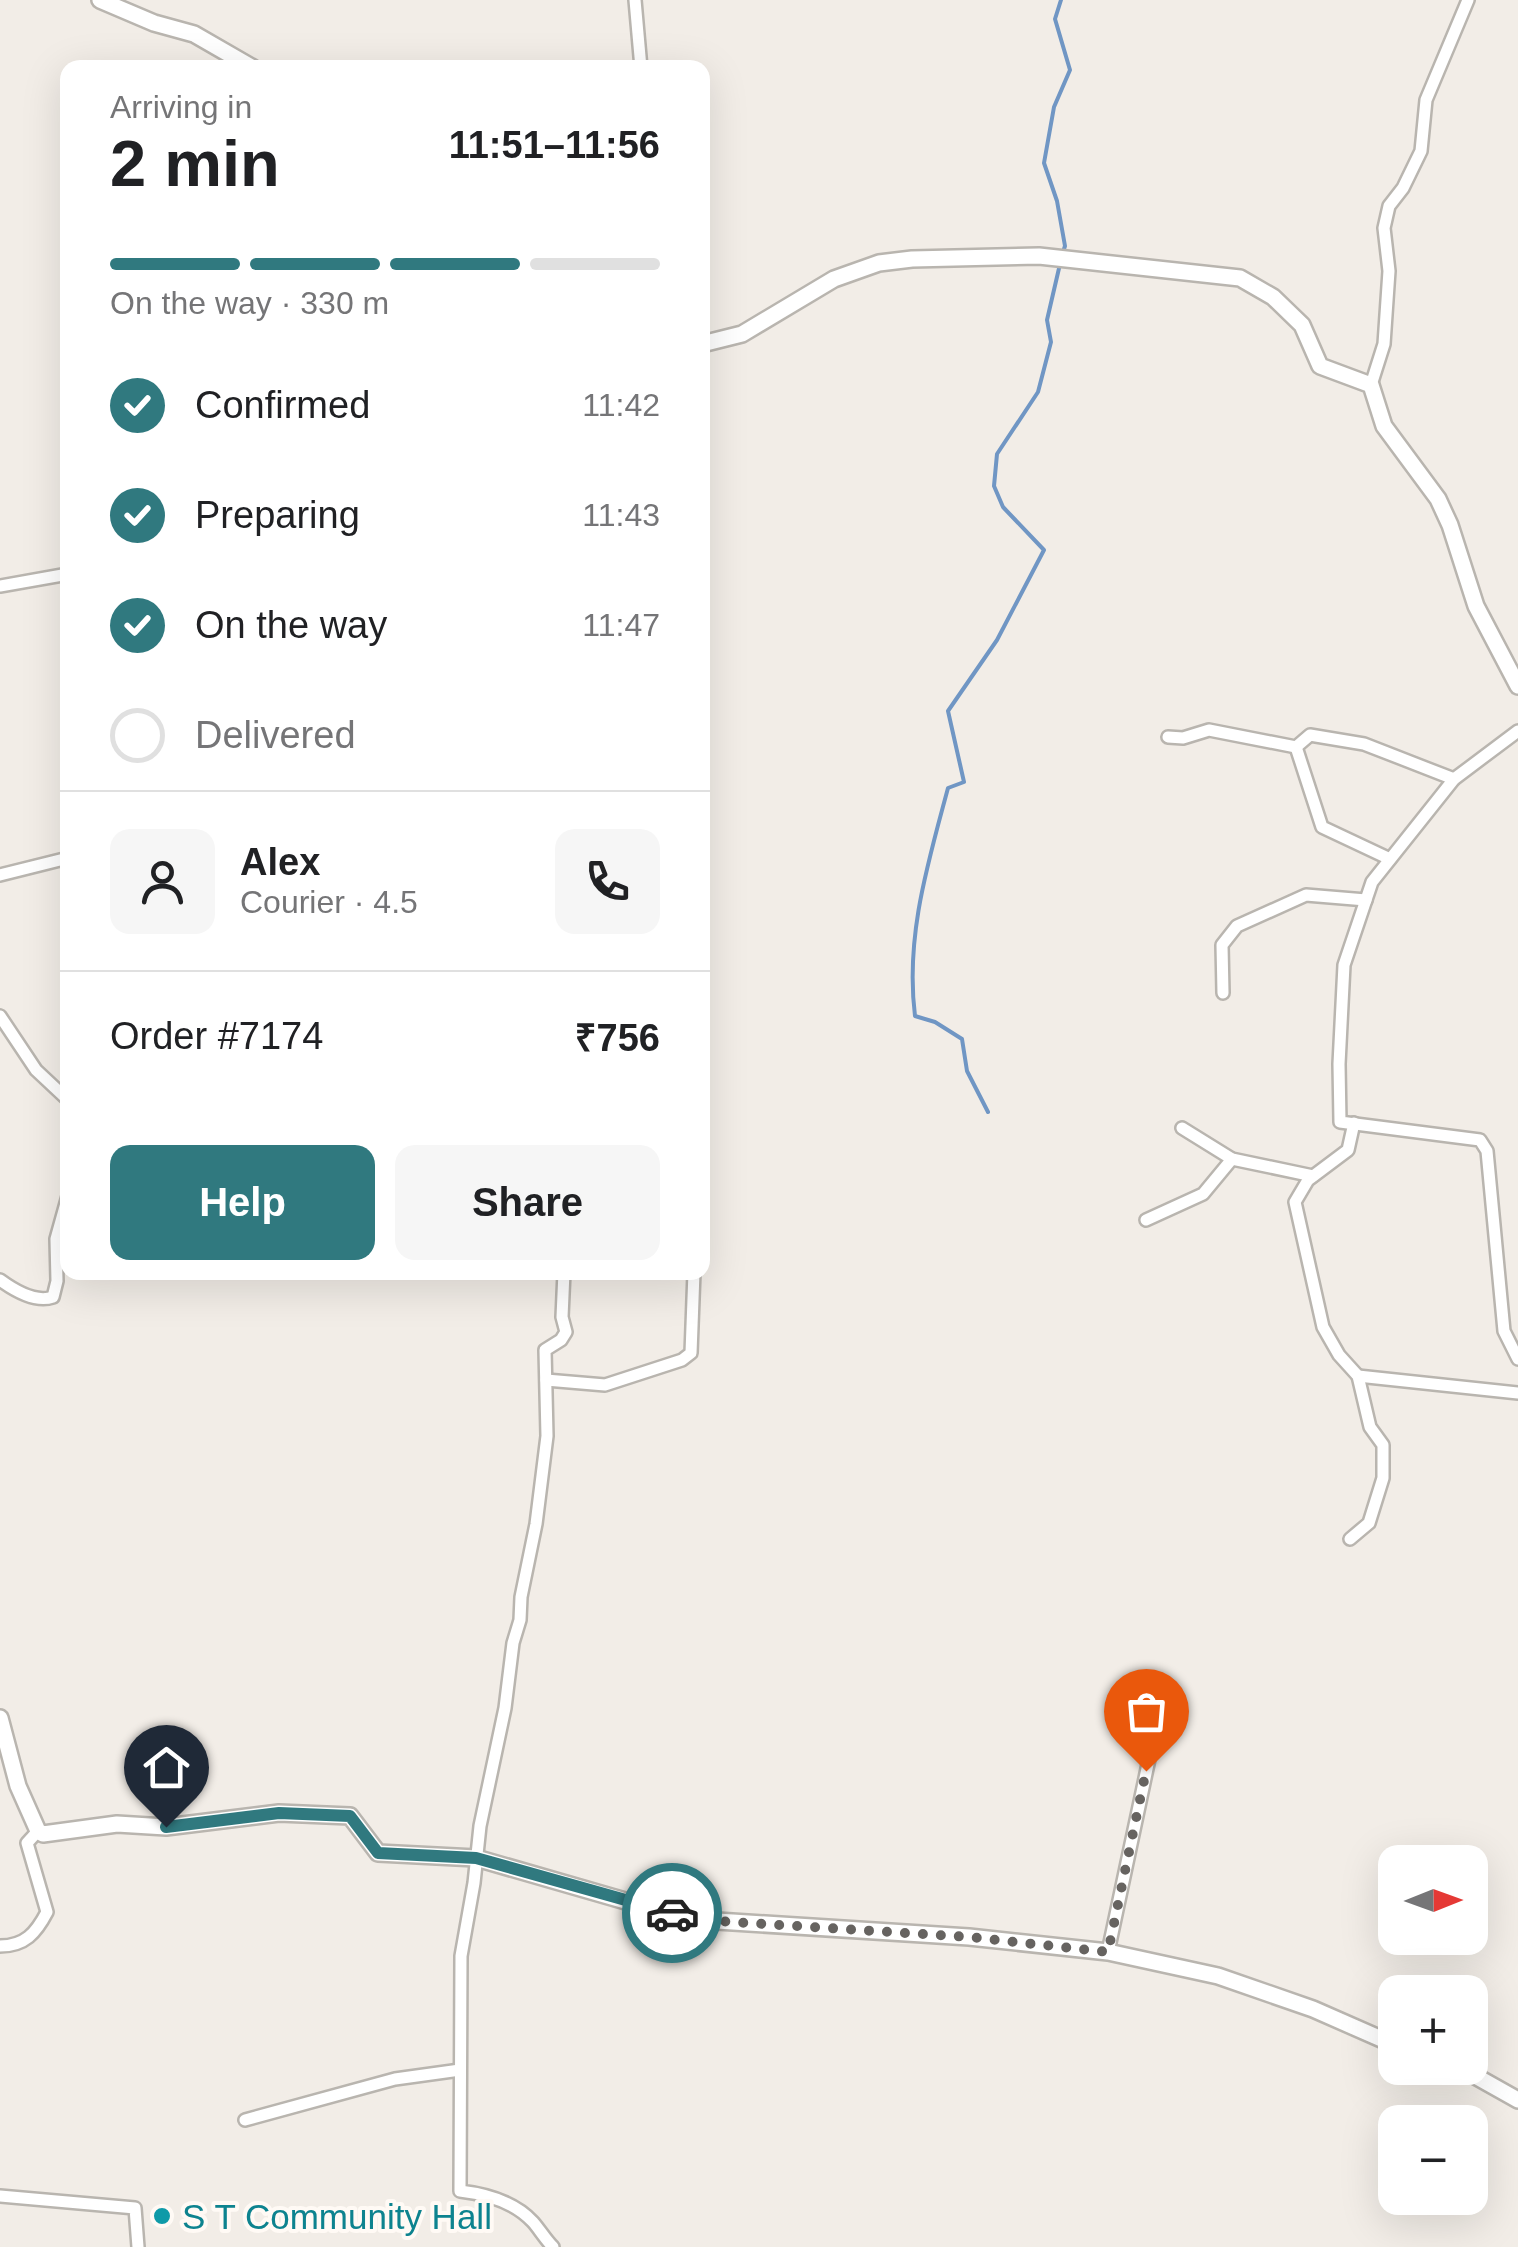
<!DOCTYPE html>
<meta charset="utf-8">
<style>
:root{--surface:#fff;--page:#f6f6f6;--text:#202124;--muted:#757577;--line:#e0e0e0;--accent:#30797f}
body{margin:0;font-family:Helvetica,sans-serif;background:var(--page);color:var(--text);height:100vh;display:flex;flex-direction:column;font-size:38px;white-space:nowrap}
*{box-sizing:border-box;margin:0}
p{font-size:32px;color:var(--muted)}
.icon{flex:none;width:55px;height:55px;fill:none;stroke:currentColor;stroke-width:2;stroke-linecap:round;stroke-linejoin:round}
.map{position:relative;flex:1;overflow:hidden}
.panel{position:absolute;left:60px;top:60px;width:650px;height:1220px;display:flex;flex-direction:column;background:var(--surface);border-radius:20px;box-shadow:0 10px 40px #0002}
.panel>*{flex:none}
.needle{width:65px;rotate:89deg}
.fabs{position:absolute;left:1378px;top:1845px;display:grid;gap:20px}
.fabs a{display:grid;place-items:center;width:110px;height:110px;border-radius:20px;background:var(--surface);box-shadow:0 10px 40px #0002;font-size:50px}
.pin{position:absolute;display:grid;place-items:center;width:85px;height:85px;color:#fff;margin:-102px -42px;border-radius:50% 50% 50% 0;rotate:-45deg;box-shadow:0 0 10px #0007}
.pin .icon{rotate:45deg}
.courier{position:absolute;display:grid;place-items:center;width:100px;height:100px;margin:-50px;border:8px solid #30797f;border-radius:50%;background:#fff;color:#222;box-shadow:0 2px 12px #0007}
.overview em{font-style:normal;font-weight:800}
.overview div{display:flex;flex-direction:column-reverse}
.overview{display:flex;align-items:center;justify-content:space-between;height:170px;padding:0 50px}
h1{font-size:65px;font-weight:800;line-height:75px}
.bar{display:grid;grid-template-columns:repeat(4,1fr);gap:15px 10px;align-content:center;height:120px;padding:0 50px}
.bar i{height:12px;border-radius:8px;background:var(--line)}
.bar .active{background:var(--accent)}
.bar p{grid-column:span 4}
.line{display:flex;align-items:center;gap:25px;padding:0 50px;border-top:2px solid var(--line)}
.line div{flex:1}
.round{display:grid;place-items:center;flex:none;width:105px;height:105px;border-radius:20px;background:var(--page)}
ol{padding:0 50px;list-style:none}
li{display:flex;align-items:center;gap:30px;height:110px}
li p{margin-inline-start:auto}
li .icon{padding:10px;border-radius:50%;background:var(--accent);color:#fff;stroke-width:4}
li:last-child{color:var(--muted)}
li i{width:55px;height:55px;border:5px solid var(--line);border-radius:50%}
.button{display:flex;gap:20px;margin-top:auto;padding:20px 50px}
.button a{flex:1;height:115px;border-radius:20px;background:var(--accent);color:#fff;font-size:40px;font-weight:800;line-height:115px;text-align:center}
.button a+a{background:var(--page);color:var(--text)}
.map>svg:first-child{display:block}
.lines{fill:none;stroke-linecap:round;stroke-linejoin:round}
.stream{stroke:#7096c4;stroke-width:4}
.street-casing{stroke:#b9b5af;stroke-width:16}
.secondary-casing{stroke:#b9b5af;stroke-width:20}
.street{stroke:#fff;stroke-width:11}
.secondary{stroke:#fff;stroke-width:15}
.done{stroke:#666360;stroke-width:10;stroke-dasharray:0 18}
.route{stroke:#30797f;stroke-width:12}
.culture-dot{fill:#0f9aa8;stroke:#fffaf5;stroke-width:4}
.labels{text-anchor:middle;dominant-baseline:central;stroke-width:8;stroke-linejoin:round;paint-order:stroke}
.culture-label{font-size:35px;fill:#0d838f;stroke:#fffaf5;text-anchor:start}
</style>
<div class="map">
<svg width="1518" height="2247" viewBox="0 0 1518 2247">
<rect width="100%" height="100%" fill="#f2ede7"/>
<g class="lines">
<g class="stream">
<polyline points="1061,0 1055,19 1070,70 1054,107 1044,163 1057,201 1065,246 1062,255"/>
<path d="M988,1112L967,1071L962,1039L935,1022L915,1016C905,937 928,863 948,788L964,782L948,711L997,640L1044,550L1003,507L994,486L997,454L1038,392L1051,342L1047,320L1060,264"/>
</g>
<defs>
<g id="street">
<polyline points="635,0 641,68"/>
<polyline points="1371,385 1384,344 1389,271 1384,228 1389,206 1403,188 1421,151 1426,100 1468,0"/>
<polyline points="0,586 68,574"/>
<polyline points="1518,731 1454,779 1372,882 1344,965 1339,1064 1340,1122 1480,1140 1487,1151 1504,1331 1518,1359"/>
<polyline points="1168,737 1183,738 1209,730 1296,747 1310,735 1364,744 1454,779"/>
<polyline points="1296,747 1322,827 1390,859"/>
<polyline points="0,875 68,858"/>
<polyline points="1223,993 1222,945 1237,926 1306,895 1366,900"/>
<polyline points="0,1016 36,1070 68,1100"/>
<polyline points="702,1018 702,1038"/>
<polyline points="1182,1128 1232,1159 1313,1176"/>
<polyline points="1146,1220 1203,1194 1232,1159"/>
<path d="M0,1280C15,1291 36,1303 53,1297L57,1281L56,1239L68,1196"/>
<polyline points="1358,1376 1518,1393"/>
<polyline points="546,1380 605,1385 682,1360 691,1353 694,1272"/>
<polyline points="1350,1539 1369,1523 1383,1478 1383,1445 1370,1427 1358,1376 1339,1355 1323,1327 1295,1202 1308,1180 1348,1150 1354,1123"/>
<path d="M0,1946C25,1946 36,1933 47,1912L27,1843L38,1831"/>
<polyline points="1108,1952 1151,1750 1158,1692"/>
<polyline points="245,2120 395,2079 460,2070"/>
<polyline points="0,2196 135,2208 138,2247"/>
<path d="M553,2247C545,2239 540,2230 533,2222C514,2201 486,2194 460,2191L461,1956L474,1883L480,1826L505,1708L513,1643L520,1620L521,1597L536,1524L547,1436L545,1350L561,1340L566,1332L562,1317L564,1272"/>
</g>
<g id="secondary">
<polyline points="100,0 154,23 194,34 253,68"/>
<polyline points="702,344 742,334 834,279 879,263 912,259 1039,256 1240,278 1273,297 1302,325 1320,366 1371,385 1384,426 1438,499 1450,525 1476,606 1518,686"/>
<polyline points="0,1718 18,1786 38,1831 43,1834 117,1824 166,1827 279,1813 350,1816 378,1853 476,1858 660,1911 717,1921 969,1937 1108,1952 1218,1976 1313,2009 1395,2045"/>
<polyline points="1461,2068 1518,2100"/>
</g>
</defs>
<use href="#street" class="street-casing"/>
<use href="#secondary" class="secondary-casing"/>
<use href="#street" class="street"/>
<use href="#secondary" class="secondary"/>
</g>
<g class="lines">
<polyline class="done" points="672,1913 717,1921 969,1937 1108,1952 1146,1771"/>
<polyline class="route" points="166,1827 279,1813 350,1816 378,1853 476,1858 672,1913"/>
</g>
<circle class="culture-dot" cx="162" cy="2216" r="10"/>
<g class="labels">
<g class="culture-label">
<text x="182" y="2216">S T Community Hall</text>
</g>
</g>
</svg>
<div class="fabs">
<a><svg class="needle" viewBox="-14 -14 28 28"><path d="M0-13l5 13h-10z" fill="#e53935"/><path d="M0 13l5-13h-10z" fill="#757577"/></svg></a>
<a>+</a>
<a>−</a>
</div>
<div class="pin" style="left:1146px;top:1771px;background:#ea580c"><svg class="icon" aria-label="bag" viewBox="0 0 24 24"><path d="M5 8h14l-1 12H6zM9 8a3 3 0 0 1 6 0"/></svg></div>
<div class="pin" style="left:166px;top:1827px;background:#1f2937"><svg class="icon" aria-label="home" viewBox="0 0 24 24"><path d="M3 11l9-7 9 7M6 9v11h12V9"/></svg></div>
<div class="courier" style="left:672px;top:1913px"><svg class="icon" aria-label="car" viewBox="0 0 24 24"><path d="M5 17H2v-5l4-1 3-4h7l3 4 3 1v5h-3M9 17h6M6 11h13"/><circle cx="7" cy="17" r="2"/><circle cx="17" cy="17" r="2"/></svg></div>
<section class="panel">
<div class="overview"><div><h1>2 min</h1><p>Arriving in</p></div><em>11:51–11:56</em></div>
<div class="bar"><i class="active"></i><i class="active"></i><i class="active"></i><i></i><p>On the way · 330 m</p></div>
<ol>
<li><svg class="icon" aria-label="check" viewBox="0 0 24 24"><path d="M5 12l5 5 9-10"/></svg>Confirmed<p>11:42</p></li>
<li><svg class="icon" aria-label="check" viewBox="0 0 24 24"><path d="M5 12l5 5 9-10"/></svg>Preparing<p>11:43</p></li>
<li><svg class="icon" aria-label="check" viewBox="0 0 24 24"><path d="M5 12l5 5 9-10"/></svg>On the way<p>11:47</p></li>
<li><i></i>Delivered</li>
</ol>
<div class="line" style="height:180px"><a class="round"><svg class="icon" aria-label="person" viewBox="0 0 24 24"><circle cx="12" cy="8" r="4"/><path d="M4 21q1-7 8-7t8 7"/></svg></a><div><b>Alex</b><p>Courier · 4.5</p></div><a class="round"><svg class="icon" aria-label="phone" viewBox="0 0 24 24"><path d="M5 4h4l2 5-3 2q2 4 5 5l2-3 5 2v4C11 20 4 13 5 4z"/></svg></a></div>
<div class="line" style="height:130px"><div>Order #7174</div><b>₹756</b></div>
<div class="button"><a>Help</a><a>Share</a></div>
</section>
</div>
